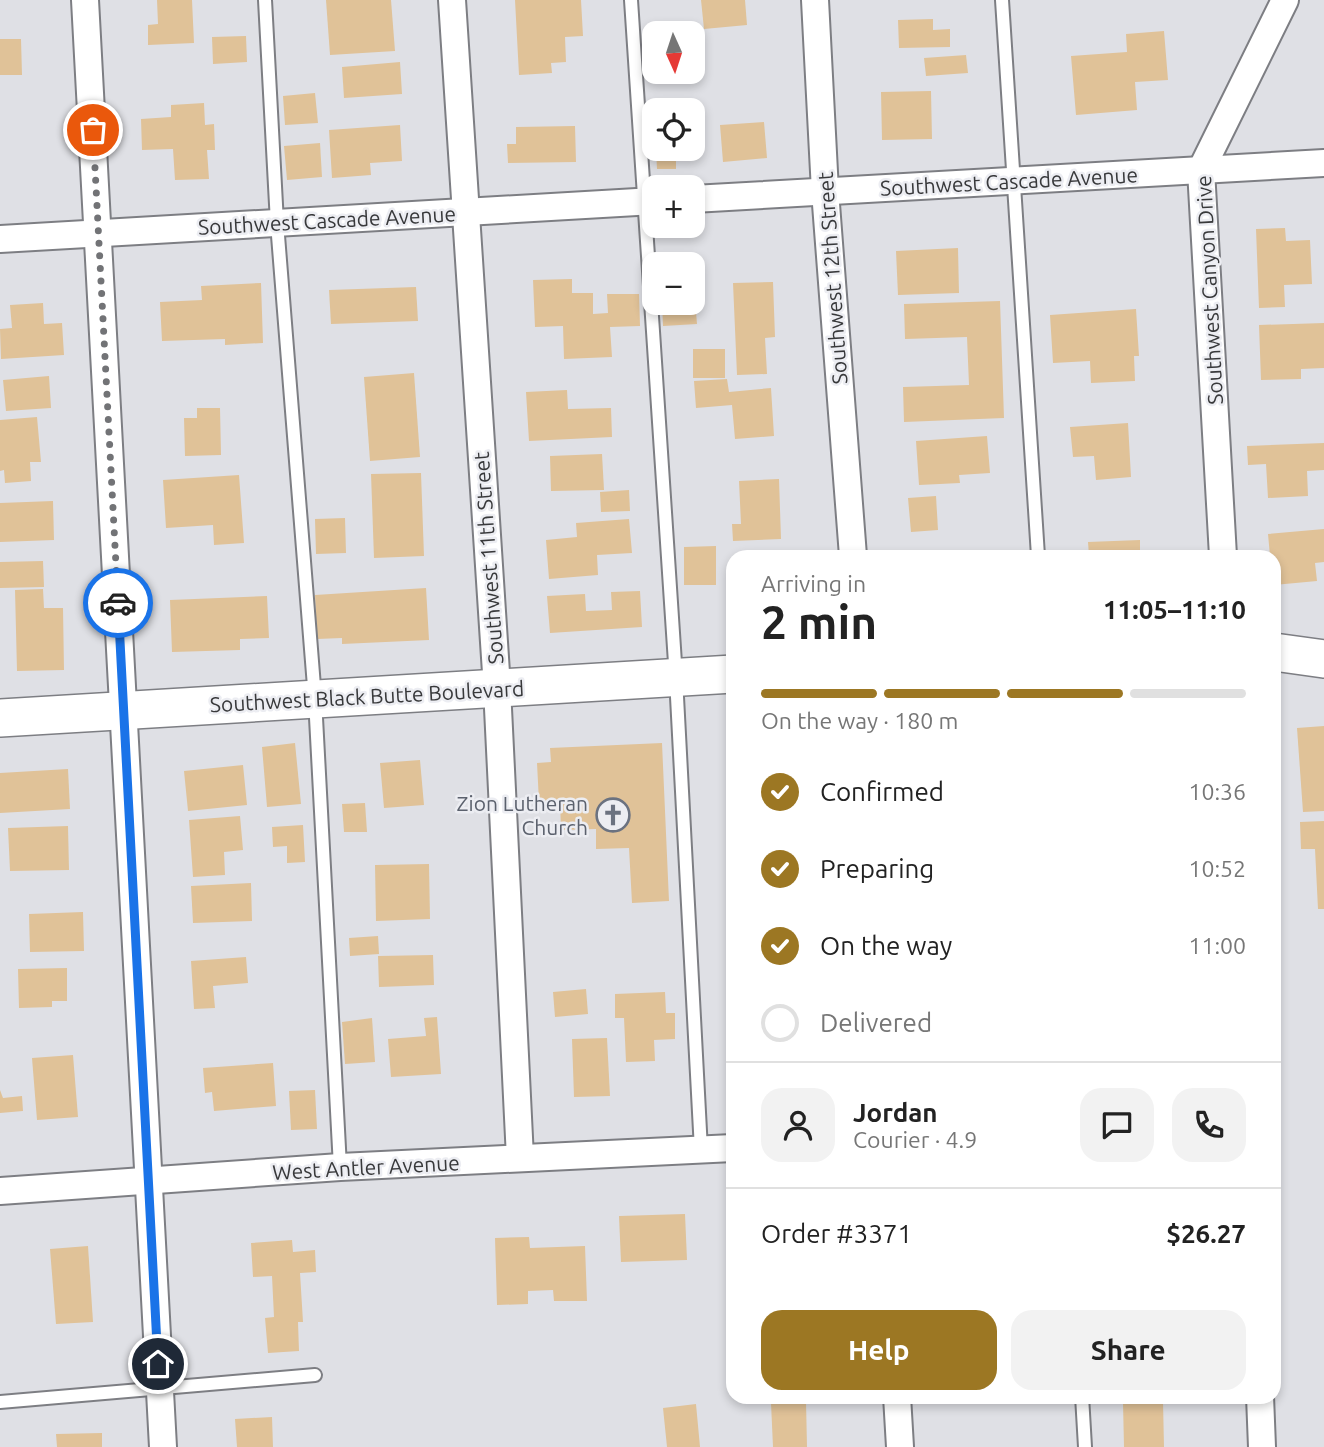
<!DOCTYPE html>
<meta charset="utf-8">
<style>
:root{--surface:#fff;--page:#f2f2f2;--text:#222;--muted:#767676;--line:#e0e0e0;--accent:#9c7723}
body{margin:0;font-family:Ubuntu,sans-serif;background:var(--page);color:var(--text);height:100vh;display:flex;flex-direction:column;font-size:26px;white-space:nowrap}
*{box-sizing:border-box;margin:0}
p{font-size:23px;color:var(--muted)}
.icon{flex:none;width:38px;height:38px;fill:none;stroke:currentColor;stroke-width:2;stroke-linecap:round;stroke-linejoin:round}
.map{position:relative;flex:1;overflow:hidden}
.panel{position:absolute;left:726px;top:550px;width:555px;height:854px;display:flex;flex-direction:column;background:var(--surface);border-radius:21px;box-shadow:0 4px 10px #0003}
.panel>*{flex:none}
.needle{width:46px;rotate:177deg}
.buttons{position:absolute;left:642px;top:21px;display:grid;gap:14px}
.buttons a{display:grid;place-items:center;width:63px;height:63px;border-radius:14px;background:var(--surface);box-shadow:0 4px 10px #0003;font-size:35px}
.pin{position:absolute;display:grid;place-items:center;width:60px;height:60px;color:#fff;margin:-30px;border:4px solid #fff;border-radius:50%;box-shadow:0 2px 7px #0007}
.courier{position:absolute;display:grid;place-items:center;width:70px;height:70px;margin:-35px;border:5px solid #1a73e8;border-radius:50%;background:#fff;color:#222;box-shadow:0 2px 9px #0007}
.head em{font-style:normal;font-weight:600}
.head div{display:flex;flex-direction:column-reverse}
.head{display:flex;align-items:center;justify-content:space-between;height:119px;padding:0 35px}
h1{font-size:46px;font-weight:600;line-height:52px}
.bar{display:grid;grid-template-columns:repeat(4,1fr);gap:10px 7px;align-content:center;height:84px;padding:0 35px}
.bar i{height:9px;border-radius:5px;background:var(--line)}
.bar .on{background:var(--accent)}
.bar p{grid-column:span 4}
.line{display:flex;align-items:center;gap:18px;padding:0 35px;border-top:2px solid var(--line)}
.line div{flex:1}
.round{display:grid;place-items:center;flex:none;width:74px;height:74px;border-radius:21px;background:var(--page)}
ol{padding:0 35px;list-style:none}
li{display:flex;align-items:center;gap:21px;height:77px}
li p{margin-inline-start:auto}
li .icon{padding:7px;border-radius:50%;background:var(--accent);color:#fff;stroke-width:4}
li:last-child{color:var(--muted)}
li i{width:38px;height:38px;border:4px solid var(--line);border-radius:50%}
.primary-button{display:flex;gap:14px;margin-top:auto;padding:14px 35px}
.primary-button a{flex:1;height:80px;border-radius:21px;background:var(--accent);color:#fff;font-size:28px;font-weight:600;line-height:80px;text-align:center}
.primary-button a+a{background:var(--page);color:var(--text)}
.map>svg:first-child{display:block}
.building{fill:#e0c298}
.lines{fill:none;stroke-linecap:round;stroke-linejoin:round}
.lane-casing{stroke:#7d7e83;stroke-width:16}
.street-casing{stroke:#7d7e83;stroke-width:30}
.secondary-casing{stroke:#7d7e83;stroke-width:40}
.lane{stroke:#fff;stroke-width:12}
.street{stroke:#fff;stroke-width:26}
.secondary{stroke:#fff;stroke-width:37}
.done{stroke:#727376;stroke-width:7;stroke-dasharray:0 12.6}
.route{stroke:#1a73e8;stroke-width:9}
.labels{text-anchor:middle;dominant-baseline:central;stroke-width:5;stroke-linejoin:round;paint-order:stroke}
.street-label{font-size:21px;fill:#38393b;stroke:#ecedf2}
.worship-label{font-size:21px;fill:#5b616d;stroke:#ecedf2;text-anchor:end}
</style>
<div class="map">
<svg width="1324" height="1447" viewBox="0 0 1324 1447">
<rect width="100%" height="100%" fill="#dfe0e5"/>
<g class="building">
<polygon points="157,0 192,0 194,43 148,45 148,25 158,24"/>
<polygon points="326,0 391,0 395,51 330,55"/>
<polygon points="515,0 581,0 583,36 565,37 566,62 551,63 552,73 519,75"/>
<polygon points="701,0 745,0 747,25 704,29"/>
<polygon points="933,19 933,30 950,29 950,47 899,48 898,20"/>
<polygon points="1164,31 1168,80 1135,82 1137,110 1076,115 1071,56 1127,52 1126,34"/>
<polygon points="246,36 247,62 213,64 212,37"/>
<polygon points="0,39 21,39 22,75 0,75"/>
<polygon points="966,55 968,73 926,76 924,58"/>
<polygon points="400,62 402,94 344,98 342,67"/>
<polygon points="931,91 932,139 882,140 881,92"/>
<polygon points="315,93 318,123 285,125 283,96"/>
<polygon points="204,103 205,125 214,124 215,150 207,150 209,179 175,180 173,149 142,150 141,119 171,117 171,105"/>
<polygon points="764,122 767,158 723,162 720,125"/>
<polygon points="400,125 402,161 370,163 371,175 332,178 329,130"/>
<polygon points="575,126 576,162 508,163 507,144 516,144 516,127"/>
<polygon points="320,143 322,177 287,180 284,146"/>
<polygon points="656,149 689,149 689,158 676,159 676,169 657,169"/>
<polygon points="1285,228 1286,241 1310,240 1312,284 1284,285 1285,307 1259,308 1256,229"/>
<polygon points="958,248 959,293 898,295 896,251"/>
<polygon points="693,276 697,324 663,326 662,303 693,303"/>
<polygon points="572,279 572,293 593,293 593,314 608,313 607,294 639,294 640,326 610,327 612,357 564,359 563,326 535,327 533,280"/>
<polygon points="773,282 775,337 765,338 767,374 737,375 733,283"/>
<polygon points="261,283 263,343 225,345 225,339 162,341 160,302 202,300 201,286"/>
<polygon points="416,287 418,321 331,324 329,290"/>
<polygon points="1000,301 1004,418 904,422 903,387 969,385 967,337 905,339 904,304"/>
<polygon points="43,303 44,324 62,323 64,355 1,359 0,329 12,328 10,305"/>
<polygon points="1136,309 1139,356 1134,356 1135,381 1091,383 1090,361 1053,363 1050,315"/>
<polygon points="1324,323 1324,368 1301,369 1301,379 1261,380 1259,325"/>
<rect x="693" y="349" width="32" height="29"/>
<polygon points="414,373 420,457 370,461 364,377"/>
<polygon points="49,376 51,408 6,411 3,380"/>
<polygon points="727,379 729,392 771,388 774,436 735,439 732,405 696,408 694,381"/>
<polygon points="567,390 568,409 611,408 612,437 529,441 526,392"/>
<polygon points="197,408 220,408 221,455 185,456 184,418 197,418"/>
<polygon points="37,417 41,462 30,462 31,481 5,483 4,470 0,471 0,420"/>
<polygon points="1128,423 1131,477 1096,480 1094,456 1073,457 1070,427"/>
<polygon points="987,436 990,473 959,475 960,483 919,485 916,441"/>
<polygon points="1324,443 1324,470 1307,471 1308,496 1268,498 1266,464 1248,465 1247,446"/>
<polygon points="602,454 604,490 551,491 550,456"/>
<polygon points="421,473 424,556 374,558 371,474"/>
<polygon points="239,475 244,543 214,545 213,525 166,528 163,480"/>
<polygon points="779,479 781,539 733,541 732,524 741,524 739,481"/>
<polygon points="629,490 630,511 601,512 600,492"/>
<polygon points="936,496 938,530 911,532 908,498"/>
<polygon points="53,501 54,540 0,542 0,503"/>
<polygon points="345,518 346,553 316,554 315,519"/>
<polygon points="629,519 632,553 597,555 598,575 549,579 546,540 577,537 576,523"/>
<polygon points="1324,529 1324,562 1315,563 1317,581 1274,585 1274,556 1270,556 1268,534"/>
<polygon points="1140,540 1140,556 1089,556 1088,542"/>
<polygon points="716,546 716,585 684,585 684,547"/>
<polygon points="43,561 44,587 0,588 0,562"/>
<polygon points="426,588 429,640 342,644 342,638 317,639 315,595"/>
<polygon points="43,589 44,608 63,608 64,670 17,671 15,590"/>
<polygon points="640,591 642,627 550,633 547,596 585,594 586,611 612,610 611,592"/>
<polygon points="267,596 269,638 240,639 240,650 172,652 170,600"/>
<polygon points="1324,726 1324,811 1303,812 1297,728"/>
<polygon points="295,743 301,804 267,807 262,747"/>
<polygon points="662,743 669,901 632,903 629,848 596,849 596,829 561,830 560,801 539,802 537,763 551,762 550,748"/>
<polygon points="420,760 424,805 384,808 380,763"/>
<polygon points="243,765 247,805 188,811 184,771"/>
<polygon points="68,769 70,809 0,813 0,773"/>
<polygon points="365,803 367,832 344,832 342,804"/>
<polygon points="240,816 243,850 224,852 225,875 193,877 189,820"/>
<polygon points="1324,821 1324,909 1318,909 1315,849 1301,849 1300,822"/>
<polygon points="303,825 305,862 287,863 287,846 273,847 272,827"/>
<polygon points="68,826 69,870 10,871 8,828"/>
<polygon points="429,864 430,919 376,921 375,865"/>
<polygon points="251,883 252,921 193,923 191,886"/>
<polygon points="83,912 84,951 30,952 29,914"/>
<polygon points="378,936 379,954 350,956 349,938"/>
<polygon points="433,955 434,985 379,987 378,956"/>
<polygon points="246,957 248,983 213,986 215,1008 194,1009 191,961"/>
<polygon points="67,968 67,1001 52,1001 52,1007 19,1008 18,969"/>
<polygon points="586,989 588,1014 555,1017 553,992"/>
<polygon points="665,992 666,1013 675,1013 675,1039 654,1040 655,1061 626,1062 624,1018 615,1018 615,994"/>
<polygon points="437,1017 441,1074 391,1077 388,1039 426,1036 424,1018"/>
<polygon points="372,1018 375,1062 345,1064 342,1022"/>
<polygon points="607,1038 610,1096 574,1097 572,1039"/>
<polygon points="73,1055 78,1117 37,1120 32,1058"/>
<polygon points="273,1063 276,1106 214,1111 212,1092 205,1093 203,1068"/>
<polygon points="0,1090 3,1098 22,1096 23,1111 0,1113"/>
<polygon points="315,1090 317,1129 291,1130 289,1091"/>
<polygon points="685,1214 687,1260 621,1262 619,1216"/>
<polygon points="529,1237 530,1248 585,1246 587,1301 554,1301 553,1290 528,1291 528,1304 497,1305 495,1238"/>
<polygon points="292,1240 293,1252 315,1250 316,1272 300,1273 303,1322 298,1322 299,1351 268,1353 265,1318 274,1317 272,1276 253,1277 251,1243"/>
<polygon points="88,1246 93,1322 56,1324 50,1249"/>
<polygon points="806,1401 807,1447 773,1447 771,1403"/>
<polygon points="1163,1401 1164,1447 1124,1447 1123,1403"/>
<polygon points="696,1404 700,1447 667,1447 663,1408"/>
<polygon points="272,1417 273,1447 237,1447 235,1419"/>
<polygon points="102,1433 102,1447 57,1447 56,1434"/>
</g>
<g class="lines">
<defs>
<g id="lane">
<polyline points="265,0 277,223 315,699 340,1167"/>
<polyline points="631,0 676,678 701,1150"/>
<polyline points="1002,0 1038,556"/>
<polyline points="1082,1396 1085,1447"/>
<polyline points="0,1402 315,1375"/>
</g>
<g id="street">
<polyline points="85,0 163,1447"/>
<polyline points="452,0 497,688 520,1158"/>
<polyline points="815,0 825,191 853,556"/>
<polyline points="693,199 1324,163"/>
<polyline points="0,239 654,201"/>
<polyline points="1223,556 1201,170 1285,0"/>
<polyline points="0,1191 340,1167 733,1148"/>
<polyline points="897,1396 900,1447"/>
<polyline points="1260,1396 1262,1447"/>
</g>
<g id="secondary">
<polyline points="1274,652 1324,659"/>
<polyline points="0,718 733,674"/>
</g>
</defs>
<use href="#lane" class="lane-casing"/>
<use href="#street" class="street-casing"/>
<use href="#secondary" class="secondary-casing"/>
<use href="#lane" class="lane"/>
<use href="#street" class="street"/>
<use href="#secondary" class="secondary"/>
</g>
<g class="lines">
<polyline class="done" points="93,130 118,603"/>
<polyline class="route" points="118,603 158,1364"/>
</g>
<defs>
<symbol id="church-ring" viewBox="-11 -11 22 22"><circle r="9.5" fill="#ecedf2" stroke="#6b7280" stroke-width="1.5"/><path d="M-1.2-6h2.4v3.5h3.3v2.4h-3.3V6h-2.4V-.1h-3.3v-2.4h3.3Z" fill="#6b7280"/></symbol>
</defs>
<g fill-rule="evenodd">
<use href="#church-ring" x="594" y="796" width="38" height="38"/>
</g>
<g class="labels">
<g class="street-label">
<text transform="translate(1009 181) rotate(-3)">Southwest Cascade Avenue</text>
<text transform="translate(327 220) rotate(-3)">Southwest Cascade Avenue</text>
<text transform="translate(832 278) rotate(-94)">Southwest 12th Street</text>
<text transform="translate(1209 290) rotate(-93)">Southwest Canyon Drive</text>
<text transform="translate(488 558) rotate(-94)">Southwest 11th Street</text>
<text transform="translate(367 696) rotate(-3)">Southwest Black Butte Boulevard</text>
<text transform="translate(366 1167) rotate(-3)">West Antler Avenue</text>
</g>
<g class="worship-label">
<text x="588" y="803">Zion Lutheran<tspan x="588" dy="24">Church</tspan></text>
</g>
</g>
</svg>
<div class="buttons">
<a><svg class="needle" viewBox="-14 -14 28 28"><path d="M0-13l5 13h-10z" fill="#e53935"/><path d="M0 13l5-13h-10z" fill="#767676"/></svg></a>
<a><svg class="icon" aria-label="locate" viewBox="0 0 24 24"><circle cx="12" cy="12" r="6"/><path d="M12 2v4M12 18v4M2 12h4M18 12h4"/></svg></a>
<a>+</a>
<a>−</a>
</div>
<div class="pin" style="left:93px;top:130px;background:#ea580c"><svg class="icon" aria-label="bag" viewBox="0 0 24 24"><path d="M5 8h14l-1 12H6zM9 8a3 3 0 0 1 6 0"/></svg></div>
<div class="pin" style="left:158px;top:1364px;background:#1f2937"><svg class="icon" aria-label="home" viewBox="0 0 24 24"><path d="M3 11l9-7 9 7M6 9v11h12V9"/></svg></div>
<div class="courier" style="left:118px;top:603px"><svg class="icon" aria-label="car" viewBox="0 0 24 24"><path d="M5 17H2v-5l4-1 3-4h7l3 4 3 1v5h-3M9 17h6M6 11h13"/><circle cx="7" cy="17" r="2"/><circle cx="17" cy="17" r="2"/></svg></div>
<section class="panel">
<div class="head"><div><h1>2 min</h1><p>Arriving in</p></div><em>11:05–11:10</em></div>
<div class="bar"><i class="on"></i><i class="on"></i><i class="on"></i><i></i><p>On the way · 180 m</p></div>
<ol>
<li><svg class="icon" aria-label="check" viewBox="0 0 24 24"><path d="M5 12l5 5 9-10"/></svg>Confirmed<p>10:36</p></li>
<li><svg class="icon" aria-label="check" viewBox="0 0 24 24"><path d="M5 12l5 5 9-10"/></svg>Preparing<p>10:52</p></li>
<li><svg class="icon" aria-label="check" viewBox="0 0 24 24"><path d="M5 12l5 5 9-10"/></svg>On the way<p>11:00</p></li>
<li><i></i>Delivered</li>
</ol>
<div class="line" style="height:126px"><a class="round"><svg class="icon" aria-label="person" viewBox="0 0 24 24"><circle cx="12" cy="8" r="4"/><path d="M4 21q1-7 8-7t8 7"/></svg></a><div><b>Jordan</b><p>Courier · 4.9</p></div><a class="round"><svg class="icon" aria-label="chat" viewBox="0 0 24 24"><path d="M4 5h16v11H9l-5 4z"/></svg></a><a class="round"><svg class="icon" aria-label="phone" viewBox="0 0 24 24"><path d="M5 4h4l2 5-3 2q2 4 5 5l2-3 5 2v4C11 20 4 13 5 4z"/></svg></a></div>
<div class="line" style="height:91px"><div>Order #3371</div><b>$26.27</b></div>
<div class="primary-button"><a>Help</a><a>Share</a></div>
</section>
</div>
